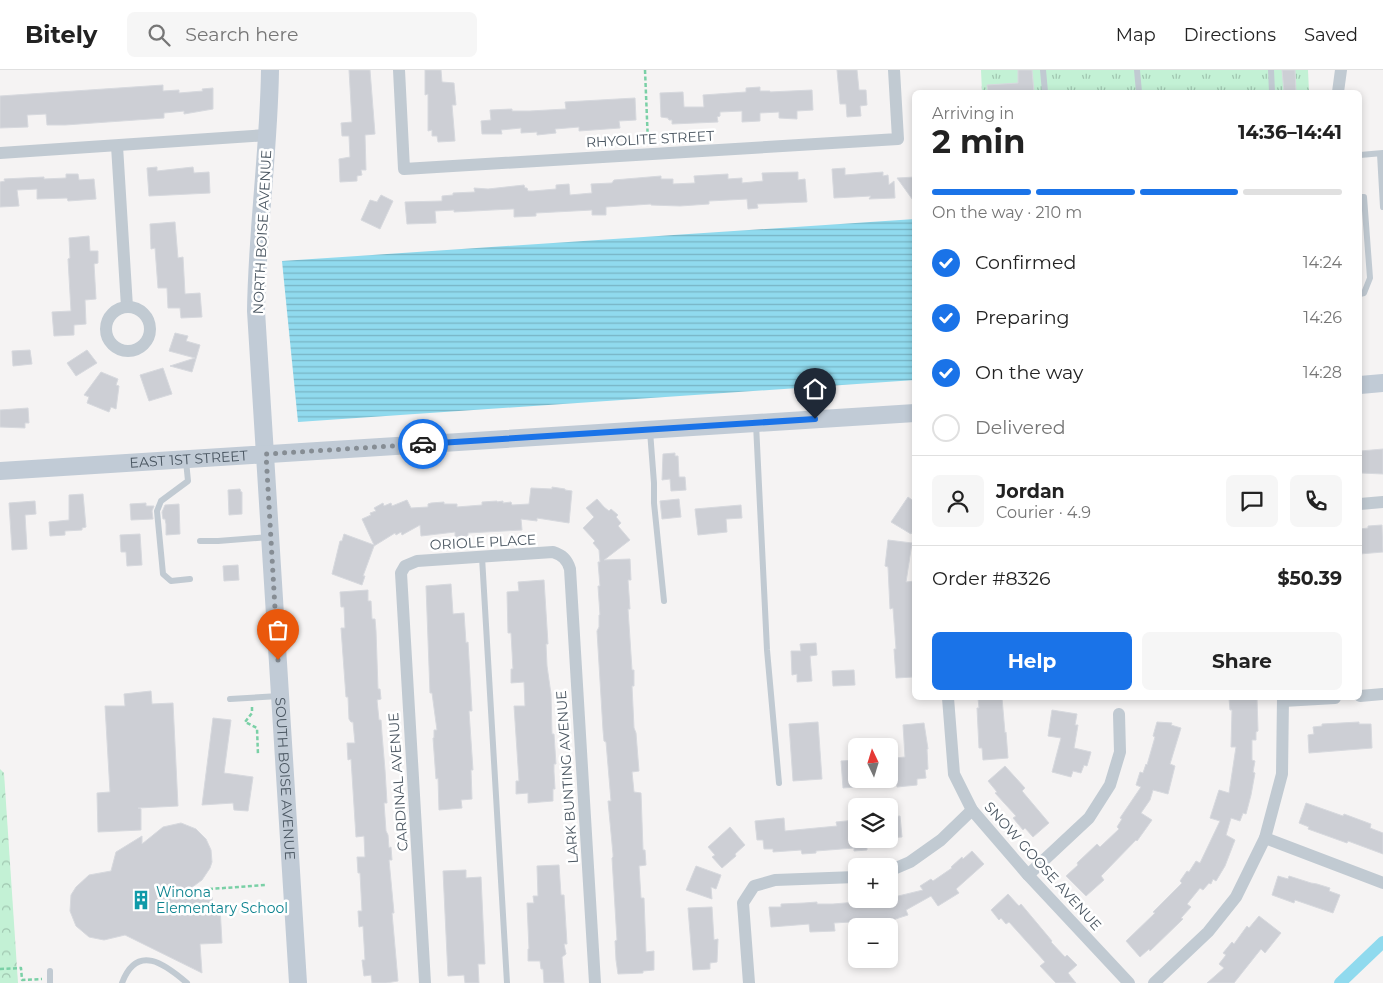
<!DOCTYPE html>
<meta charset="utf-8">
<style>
:root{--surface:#fff;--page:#f6f6f6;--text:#222;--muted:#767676;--line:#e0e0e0;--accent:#1a73e8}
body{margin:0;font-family:Montserrat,sans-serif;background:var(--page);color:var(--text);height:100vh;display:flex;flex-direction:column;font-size:19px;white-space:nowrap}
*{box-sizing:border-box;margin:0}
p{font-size:16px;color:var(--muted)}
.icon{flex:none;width:28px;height:28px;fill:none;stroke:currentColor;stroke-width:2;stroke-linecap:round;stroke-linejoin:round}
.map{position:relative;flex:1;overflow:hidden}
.sheet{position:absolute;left:912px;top:20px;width:450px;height:610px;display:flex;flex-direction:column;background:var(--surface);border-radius:8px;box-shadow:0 2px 8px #0003}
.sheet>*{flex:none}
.needle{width:32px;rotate:356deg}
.fabs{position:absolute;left:848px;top:668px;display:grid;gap:10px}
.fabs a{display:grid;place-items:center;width:50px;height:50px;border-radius:8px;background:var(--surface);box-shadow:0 2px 8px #0003;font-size:25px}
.pin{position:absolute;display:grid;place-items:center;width:42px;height:42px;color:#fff;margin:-51px -21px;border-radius:50% 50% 50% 0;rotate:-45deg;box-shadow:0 0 5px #0007}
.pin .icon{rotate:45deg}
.courier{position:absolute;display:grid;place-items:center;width:50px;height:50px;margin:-25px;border:4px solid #1a73e8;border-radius:50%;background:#fff;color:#222;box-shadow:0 1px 6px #0007}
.overview em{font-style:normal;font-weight:700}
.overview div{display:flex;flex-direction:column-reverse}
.overview{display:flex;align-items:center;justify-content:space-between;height:85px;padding:0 20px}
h1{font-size:32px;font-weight:700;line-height:38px}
.bar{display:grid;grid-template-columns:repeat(4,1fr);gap:8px 5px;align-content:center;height:60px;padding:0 20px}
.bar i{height:6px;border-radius:4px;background:var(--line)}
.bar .selected{background:var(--accent)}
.bar p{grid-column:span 4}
.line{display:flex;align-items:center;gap:12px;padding:0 20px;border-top:1px solid var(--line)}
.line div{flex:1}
.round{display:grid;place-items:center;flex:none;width:52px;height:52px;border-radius:8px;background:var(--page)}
ol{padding:0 20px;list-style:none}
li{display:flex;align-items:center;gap:15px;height:55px}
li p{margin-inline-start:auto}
li .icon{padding:5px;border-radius:50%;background:var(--accent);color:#fff;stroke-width:4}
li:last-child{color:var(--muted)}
li i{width:28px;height:28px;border:2px solid var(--line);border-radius:50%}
.button{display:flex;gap:10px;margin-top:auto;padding:10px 20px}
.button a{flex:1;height:58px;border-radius:8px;background:var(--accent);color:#fff;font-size:20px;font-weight:700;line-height:58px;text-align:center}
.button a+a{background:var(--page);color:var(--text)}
header{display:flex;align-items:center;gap:30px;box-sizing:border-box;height:70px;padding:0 25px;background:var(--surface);border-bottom:1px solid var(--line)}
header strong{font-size:24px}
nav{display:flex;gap:28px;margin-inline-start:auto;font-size:18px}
.search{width:350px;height:45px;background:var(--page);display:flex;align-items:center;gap:12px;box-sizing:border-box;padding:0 18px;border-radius:8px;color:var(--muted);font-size:19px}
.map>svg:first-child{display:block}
.grass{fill:url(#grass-tufts)}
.park{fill:url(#park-crowns)}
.water{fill:url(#water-rules)}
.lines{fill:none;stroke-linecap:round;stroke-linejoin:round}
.canal{stroke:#90daee;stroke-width:12}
.building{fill:#cdcfd5;stroke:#d7d9de}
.path{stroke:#7ad0a6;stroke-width:2.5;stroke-dasharray:4 2.5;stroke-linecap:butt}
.lane{stroke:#c1cad2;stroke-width:6}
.street{stroke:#c1cad2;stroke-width:12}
.secondary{stroke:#c1cbd6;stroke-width:18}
.done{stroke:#868d94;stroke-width:5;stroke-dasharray:0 9}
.route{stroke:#1a73e8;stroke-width:6}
.labels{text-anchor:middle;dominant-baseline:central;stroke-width:5;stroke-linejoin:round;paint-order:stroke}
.street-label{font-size:14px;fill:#4a5661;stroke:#fff}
.culture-label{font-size:14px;fill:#0d838f;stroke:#fff;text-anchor:start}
</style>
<header>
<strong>Bitely</strong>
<div class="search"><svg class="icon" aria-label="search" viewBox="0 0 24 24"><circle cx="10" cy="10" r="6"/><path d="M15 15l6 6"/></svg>Search here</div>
<nav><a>Map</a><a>Directions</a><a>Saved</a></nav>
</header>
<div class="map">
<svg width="1383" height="913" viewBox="0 0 1383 913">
<defs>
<pattern id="grass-tufts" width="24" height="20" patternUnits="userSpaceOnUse" patternTransform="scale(1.25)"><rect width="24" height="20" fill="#c3f1d5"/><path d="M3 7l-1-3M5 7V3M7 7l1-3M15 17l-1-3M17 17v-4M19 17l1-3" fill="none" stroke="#a0c6b0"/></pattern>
<pattern id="park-crowns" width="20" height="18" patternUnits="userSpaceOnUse" patternTransform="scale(1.25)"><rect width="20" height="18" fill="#c3f1d5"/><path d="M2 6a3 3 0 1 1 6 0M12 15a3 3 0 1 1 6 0" fill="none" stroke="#a0c6b0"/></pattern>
<pattern id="water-rules" width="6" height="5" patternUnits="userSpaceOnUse" patternTransform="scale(1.25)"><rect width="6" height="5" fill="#90daee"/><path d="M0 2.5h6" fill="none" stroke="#78b4c4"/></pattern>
</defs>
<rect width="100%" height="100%" fill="#f5f3f3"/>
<polygon class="grass" points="981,0 1308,0 1309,22 982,22"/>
<polygon class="park" points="0,699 4,703 18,913 0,913"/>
<polygon class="water" points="915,149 915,310 298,352 282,191"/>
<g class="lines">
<polyline class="canal" points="1340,913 1383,872"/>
</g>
<g class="building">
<polygon points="349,0 370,0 375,64 365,65 366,100 361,100 362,105 357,106 357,111 340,112 339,89 350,87 349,66 342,66 341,53 352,52"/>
<polygon points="425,0 441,0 442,12 454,13 456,35 452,35 455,71 438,72 437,66 432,66 432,60 428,61 428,24 425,25"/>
<polygon points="837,0 857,0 859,20 866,20 867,35 860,36 861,46 847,47 846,34 840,34"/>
<polygon points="1018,0 1032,0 1034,22 988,22 987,15 1018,13"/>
<polygon points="1282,0 1295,0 1296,22 1284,22"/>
<polygon points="163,15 163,21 179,20 179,23 203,21 202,19 213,18 213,39 184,44 184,41 164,43 164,48 65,55 47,55 46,44 27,45 28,57 0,58 0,26"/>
<polygon points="760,17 760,21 770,21 770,22 812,20 813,40 797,41 797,49 779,48 779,42 760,43 760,51 742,52 742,41 720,42 720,46 717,47 718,52 672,54 672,50 669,50 668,48 661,47 660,23 683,22 684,37 704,37 703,25 746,22 746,18"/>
<polygon points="635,28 636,50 619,51 620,58 579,61 579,57 555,59 556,63 537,65 537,62 521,63 521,58 501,60 502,64 482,64 481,51 491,50 490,40 512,39 512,41 530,41 566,39 565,32"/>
<polygon points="157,97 157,101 193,97 194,103 209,102 210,123 149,126 147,98"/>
<polygon points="845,98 845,105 883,102 883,106 888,105 889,115 894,111 895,128 869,129 871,126 834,128 832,99"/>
<polygon points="798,102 798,110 805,109 807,132 757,134 758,138 748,139 747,129 709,131 709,134 680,136 651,135 651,134 606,137 606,145 592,145 592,140 536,143 536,146 514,147 514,139 512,139 454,142 454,140 435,141 436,153 407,154 405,132 442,131 442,126 453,125 453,123 475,122 474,118 488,119 524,115 525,118 527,118 528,121 533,121 556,119 556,115 569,114 570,125 592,123 591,114 612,113 614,110 661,106 661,109 673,109 673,114 695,113 694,106 728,104 728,109 742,108 742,113 763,111 762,103"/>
<polygon points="66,104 78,104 79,110 94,109 96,129 68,131 67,128 37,129 37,119 17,120 19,136 0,137 0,112 5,111 4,109 44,107 44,109 66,108"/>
<polygon points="915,107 915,133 897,108"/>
<polygon points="381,125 393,131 380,159 361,150 370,130 377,132"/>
<polygon points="175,152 178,188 183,187 185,224 200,223 202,247 181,248 180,238 168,238 167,218 158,218 155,178 151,179 150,154"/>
<polygon points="89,166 90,181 98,181 98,193 94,194 96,229 85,230 86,254 74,255 74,265 54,266 52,242 71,241 68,189 70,188 69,168"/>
<polygon points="175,263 188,266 186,271 200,275 192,302 170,296 195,288 169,281"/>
<polygon points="30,280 32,294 13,296 12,281"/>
<polygon points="87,280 97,293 76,306 67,293"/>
<polygon points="163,298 172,324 149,331 140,305"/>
<polygon points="101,302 118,309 116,315 119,316 116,339 111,337 109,342 87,333 89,327 84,325"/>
<polygon points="28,338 29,353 25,353 25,358 0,357 0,340"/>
<polygon points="1383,379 1383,404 1361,403 1360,381"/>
<polygon points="675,383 675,386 678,386 679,407 685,407 686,420 671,421 670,409 662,410 663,384"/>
<polygon points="552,417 565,419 565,420 572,421 569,453 537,448 537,451 521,449 522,460 468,463 468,466 455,467 455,462 421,466 420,455 402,465 401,462 396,465 395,463 374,476 363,506 365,506 362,515 332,504 340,471 342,471 344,464 374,475 362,449 371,445 370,443 376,441 374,438 383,433 384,436 391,433 392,436 407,430 411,438 428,437 428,434 431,433 444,432 444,434 457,434 457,437 482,435 482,432 497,431 497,432 503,431 503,433 511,432 512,435 529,434 531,418 552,419"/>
<polygon points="240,419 241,422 242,422 242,444 229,445 228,420"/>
<polygon points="83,424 86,457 82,458 82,460 65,461 65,465 50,466 49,452 69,450 69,425"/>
<polygon points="908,427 915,432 915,458 911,464 891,452"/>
<polygon points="597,429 604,437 609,441 611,439 618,445 616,447 621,453 618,456 630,470 604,490 630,489 631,510 628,510 630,539 628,539 632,600 634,600 634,616 632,616 634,658 636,663 639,701 632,702 634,722 641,723 643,780 645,780 646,795 639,796 641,828 644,828 646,882 654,881 654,900 643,901 643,903 618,904 616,890 615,871 617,870 612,788 613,787 613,784 608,731 611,731 606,672 604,671 603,660 597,561 599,557 599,545 600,545 598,516 600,516 598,492 600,492 599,480 593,473 595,471 583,458 594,447 586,438"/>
<polygon points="679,429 681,447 662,449 660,431"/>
<polygon points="35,431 36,444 25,445 27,479 12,480 9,433"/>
<polygon points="146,433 146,436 154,436 152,441 153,449 131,450 130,434"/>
<polygon points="179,434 180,464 166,465 166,454 165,449 163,449 162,442 165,435"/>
<polygon points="741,435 742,448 726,449 727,462 698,465 695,439"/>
<polygon points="1382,455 1383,482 1360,484 1360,459 1368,458 1368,456"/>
<polygon points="140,464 142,495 127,496 126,482 121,482 120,465"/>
<polygon points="888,470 912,473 906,512 915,511 915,601 913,601 913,607 896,608 894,579 896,579 893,538 890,539 888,497 885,496"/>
<polygon points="238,495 239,510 224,511 223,496"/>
<polygon points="544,510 548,574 546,574 547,596 551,624 552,664 554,664 556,694 554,694 554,702 555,719 553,719 553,731 528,733 528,723 516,724 516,711 519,711 514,636 525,636 524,612 511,613 511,599 513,599 511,563 508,563 507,522 519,521 518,512"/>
<polygon points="451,514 453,544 464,543 466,573 468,572 472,641 469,641 473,700 471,700 472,729 461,730 462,738 439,740 438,708 436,709 433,668 434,668 434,660 437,660 432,623 430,623 426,516"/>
<polygon points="368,520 368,531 371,531 372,549 375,549 376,561 378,619 380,619 381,629 377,630 379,650 381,650 382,664 385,700 387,733 384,733 386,761 388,765 389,778 391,777 392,790 389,790 394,843 392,843 398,911 386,913 372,913 371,905 364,906 362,890 365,890 363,856 359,857 358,841 362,841 360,803 358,803 357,787 365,787 364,766 356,767 351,689 348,690 347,673 355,673 353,652 351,652 349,649 348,627 346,627 341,558 345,558 344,537 341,537 340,522"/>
<polygon points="816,573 817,585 810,586 812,611 797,612 797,604 792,605 791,581 801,581 800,574"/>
<polygon points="854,600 855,615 833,616 832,601"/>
<polygon points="151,621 152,634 173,633 178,736 138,738 141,739 141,760 98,762 97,723 110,722 105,636 125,636 124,624"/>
<polygon points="978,628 1002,628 1005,663 1006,662 1008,688 983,690 982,678 979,678 977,638 979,638"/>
<polygon points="1229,628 1257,628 1258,661 1256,662 1256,670 1252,670 1252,690 1255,691 1253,702 1255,703 1251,725 1246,744 1243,743 1240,751 1231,748 1226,765 1235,770 1225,796 1216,811 1213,809 1211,814 1209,813 1203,820 1200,818 1187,834 1191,837 1181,848 1183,849 1150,881 1149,879 1140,887 1126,871 1155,843 1153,842 1182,813 1180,811 1187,801 1189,802 1196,791 1200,793 1220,751 1210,748 1219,720 1229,723 1236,677 1231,677 1232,640 1230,640"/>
<polygon points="1052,640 1077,644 1075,655 1078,655 1074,678 1091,682 1087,696 1084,695 1081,703 1073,701 1071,707 1052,702 1061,668 1048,666"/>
<polygon points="213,648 231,650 224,703 253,707 248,741 234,740 233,733 202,735"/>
<polygon points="818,652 822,709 793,711 789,654"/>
<polygon points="1157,652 1172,653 1171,655 1181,658 1170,694 1175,696 1168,724 1153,720 1150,730 1141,743 1152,750 1137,771 1136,770 1101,806 1104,810 1086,826 1066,806 1078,795 1077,793 1097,774 1100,777 1119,759 1117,757 1122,749 1120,748 1141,717 1136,715 1140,702 1143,703 1146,694 1147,695 1155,667 1153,666"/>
<polygon points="1359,652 1359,654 1371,654 1372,678 1309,683 1308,665 1314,664 1313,657 1322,656 1322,654"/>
<polygon points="924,653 928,679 927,679 928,699 925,700 926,708 917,709 917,715 897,717 895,688 905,687 903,655"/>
<polygon points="856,690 856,717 843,718 841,691"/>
<polygon points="1005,696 1025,718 1022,721 1049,753 1033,767 1025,758 1023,760 1013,748 1016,746 995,723 997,722 988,711"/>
<polygon points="1306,733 1343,746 1344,744 1371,754 1370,758 1383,763 1383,784 1348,771 1347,773 1308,759 1309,757 1299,753"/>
<polygon points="900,746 902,767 889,768 889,747"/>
<polygon points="784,748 785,761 837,756 836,752 856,750 856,769 881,769 881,776 867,777 867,780 854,781 854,778 816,781 816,783 802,784 801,780 773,782 773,779 764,779 763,770 757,770 755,751"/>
<polygon points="181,753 196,759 206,769 211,780 212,792 210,798 202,810 176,829 212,827 213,837 220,837 222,873 200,874 202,903 125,865 104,870 89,867 76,856 70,841 71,825 76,817 89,805 111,801 116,782 142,766 142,774 163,757"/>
<polygon points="730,757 745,775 735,784 736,786 722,798 712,787 715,785 708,777"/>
<polygon points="972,781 984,794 956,819 959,823 938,836 931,826 906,840 908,845 883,853 882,850 834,853 835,861 810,862 809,854 771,857 769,837 781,837 781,834 804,833 817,832 817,834 833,834 857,832 858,835 879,833 891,831 890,828 923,820 920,816 931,809 933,811 952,798 951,797 962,787 963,789"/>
<polygon points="559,795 561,825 564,825 567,874 564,874 566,884 562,887 564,913 544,913 543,899 541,899 540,891 528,891 528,879 529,879 527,833 534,833 533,826 538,826 537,796"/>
<polygon points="696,796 721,805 716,819 711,817 712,829 686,820"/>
<polygon points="466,800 466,808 481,807 485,894 478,894 479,913 465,913 464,905 448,906 443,801"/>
<polygon points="1278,806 1288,809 1289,806 1311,813 1317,814 1330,818 1329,821 1340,825 1333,843 1295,830 1294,833 1272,825"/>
<polygon points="1008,824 1019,836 1021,834 1052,871 1051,872 1065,887 1067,885 1077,895 1068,903 1076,913 1056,913 1040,896 1045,892 1009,852 1006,854 1001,848 999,850 991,840"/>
<polygon points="712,837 714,870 718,869 717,892 710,893 710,899 693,900 688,838"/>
<polygon points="1259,846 1281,863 1265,883 1261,879 1234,913 1207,913 1224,898 1219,894 1226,885 1223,883 1232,872 1234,874 1247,856 1249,858"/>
</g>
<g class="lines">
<g class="path">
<polyline points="645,0 648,73"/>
<polyline points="252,637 252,643 245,652 257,658 258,685"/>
<polyline points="196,820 266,815"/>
<polyline points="0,899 21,898 22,910 42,909"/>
</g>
<g class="lane">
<polyline points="1043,0 1045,22"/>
<polyline points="1137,0 1139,22"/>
<polyline points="1271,0 1272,22"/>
<polyline points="1380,84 1383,137"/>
<polyline points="1360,85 1383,83"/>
<polyline points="1360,127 1364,127 1370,208 1364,223 1360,224"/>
<polyline points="756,354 767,580 779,713"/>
<polyline points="650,361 654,413 654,433 664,531"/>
<polyline points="186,391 188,411 161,431 157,441 163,504 171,511 190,509"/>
<polyline points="200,471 218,471 269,467"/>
<polyline points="482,487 507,913"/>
<polyline points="230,629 279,626"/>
<polyline points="50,901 50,913"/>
<path d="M122,913C137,873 165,894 187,913"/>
</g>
<g class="street">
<polyline points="399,0 404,99 898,69 894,0"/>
<polyline points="1338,22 1341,0"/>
<polyline points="117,76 127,237"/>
<polyline points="0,83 267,65"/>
<circle cx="128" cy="259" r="22"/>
<polyline points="1360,434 1383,432"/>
<polyline points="1360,626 1383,624"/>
<polyline points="948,628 954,704 972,740 1028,805 1129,913"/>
<polyline points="1283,631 1335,628"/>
<polyline points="1265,768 1383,813"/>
<polyline points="889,801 910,792 941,770 972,740"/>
<polyline points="1028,805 1089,748 1110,715 1120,682 1119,644"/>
<path d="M425,913L401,503L405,496L417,491L553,482C562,485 567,489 570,499L595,913"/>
<polyline points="749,913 743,833 754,816 775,810 856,807"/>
<polyline points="1154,913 1208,862 1236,827 1265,768 1282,704 1283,628"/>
</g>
<g class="secondary">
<path id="s1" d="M270,0C269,80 257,160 256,241L298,913"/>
<polyline points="1360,315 1383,313"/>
<path id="s2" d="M0,401L915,343"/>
</g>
</g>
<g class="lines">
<polyline class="done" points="278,590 266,384 423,374"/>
<polyline class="route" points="423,374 815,349"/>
</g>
<defs>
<symbol id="building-bare" viewBox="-9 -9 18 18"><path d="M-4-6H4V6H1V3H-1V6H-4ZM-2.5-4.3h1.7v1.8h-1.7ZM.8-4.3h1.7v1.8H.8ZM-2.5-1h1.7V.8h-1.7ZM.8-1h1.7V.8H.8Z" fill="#0f9aa8" stroke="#fff" stroke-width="2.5" paint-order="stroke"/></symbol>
</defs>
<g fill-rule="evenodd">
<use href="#building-bare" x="127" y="816" width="28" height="28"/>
</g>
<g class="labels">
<g class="street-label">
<text transform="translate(650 69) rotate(-3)">RHYOLITE STREET</text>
<text transform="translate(262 162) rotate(-87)">NORTH BOISE AVENUE</text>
<text stroke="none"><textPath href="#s2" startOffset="189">EAST 1ST STREET</textPath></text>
<text transform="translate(483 472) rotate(-3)">ORIOLE PLACE</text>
<text transform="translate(567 707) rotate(-94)">LARK BUNTING AVENUE</text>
<text stroke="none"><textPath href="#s1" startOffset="710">SOUTH BOISE AVENUE</textPath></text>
<text transform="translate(398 712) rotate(-94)">CARDINAL AVENUE</text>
<text transform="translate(1043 796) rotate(48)">SNOW GOOSE AVENUE</text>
</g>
<g class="culture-label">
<text x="156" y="822">Winona<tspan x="156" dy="16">Elementary School</tspan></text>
</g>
</g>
</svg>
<div class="fabs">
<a><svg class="needle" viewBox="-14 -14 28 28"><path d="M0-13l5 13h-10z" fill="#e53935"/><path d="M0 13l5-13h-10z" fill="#767676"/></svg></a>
<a><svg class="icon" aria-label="layers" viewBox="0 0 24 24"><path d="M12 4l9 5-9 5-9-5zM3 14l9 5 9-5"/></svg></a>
<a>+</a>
<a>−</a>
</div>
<div class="pin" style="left:278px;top:590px;background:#ea580c"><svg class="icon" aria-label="bag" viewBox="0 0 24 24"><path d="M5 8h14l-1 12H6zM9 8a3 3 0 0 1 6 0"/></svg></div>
<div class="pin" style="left:815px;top:349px;background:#1f2937"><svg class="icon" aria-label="home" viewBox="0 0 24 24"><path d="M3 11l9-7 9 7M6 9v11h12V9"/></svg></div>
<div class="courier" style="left:423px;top:374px"><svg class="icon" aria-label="car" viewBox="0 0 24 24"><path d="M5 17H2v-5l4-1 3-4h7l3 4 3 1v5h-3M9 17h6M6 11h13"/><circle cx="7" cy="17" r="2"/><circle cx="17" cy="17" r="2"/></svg></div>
<section class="sheet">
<div class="overview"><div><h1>2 min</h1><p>Arriving in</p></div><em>14:36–14:41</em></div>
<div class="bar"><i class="selected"></i><i class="selected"></i><i class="selected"></i><i></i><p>On the way · 210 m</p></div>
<ol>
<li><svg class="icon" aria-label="check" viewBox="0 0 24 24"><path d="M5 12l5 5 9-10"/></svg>Confirmed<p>14:24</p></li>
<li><svg class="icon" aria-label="check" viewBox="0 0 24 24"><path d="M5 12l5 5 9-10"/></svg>Preparing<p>14:26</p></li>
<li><svg class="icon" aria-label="check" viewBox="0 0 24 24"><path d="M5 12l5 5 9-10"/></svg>On the way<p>14:28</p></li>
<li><i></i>Delivered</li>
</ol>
<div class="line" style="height:90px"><a class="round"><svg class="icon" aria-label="person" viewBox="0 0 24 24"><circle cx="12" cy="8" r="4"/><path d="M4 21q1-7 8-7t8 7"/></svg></a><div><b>Jordan</b><p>Courier · 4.9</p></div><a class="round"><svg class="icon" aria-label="chat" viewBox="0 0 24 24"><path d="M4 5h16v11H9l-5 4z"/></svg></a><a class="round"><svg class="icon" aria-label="phone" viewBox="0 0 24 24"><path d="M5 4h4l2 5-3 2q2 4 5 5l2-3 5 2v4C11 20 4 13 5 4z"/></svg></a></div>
<div class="line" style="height:65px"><div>Order #8326</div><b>$50.39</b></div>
<div class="button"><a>Help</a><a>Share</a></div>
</section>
</div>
